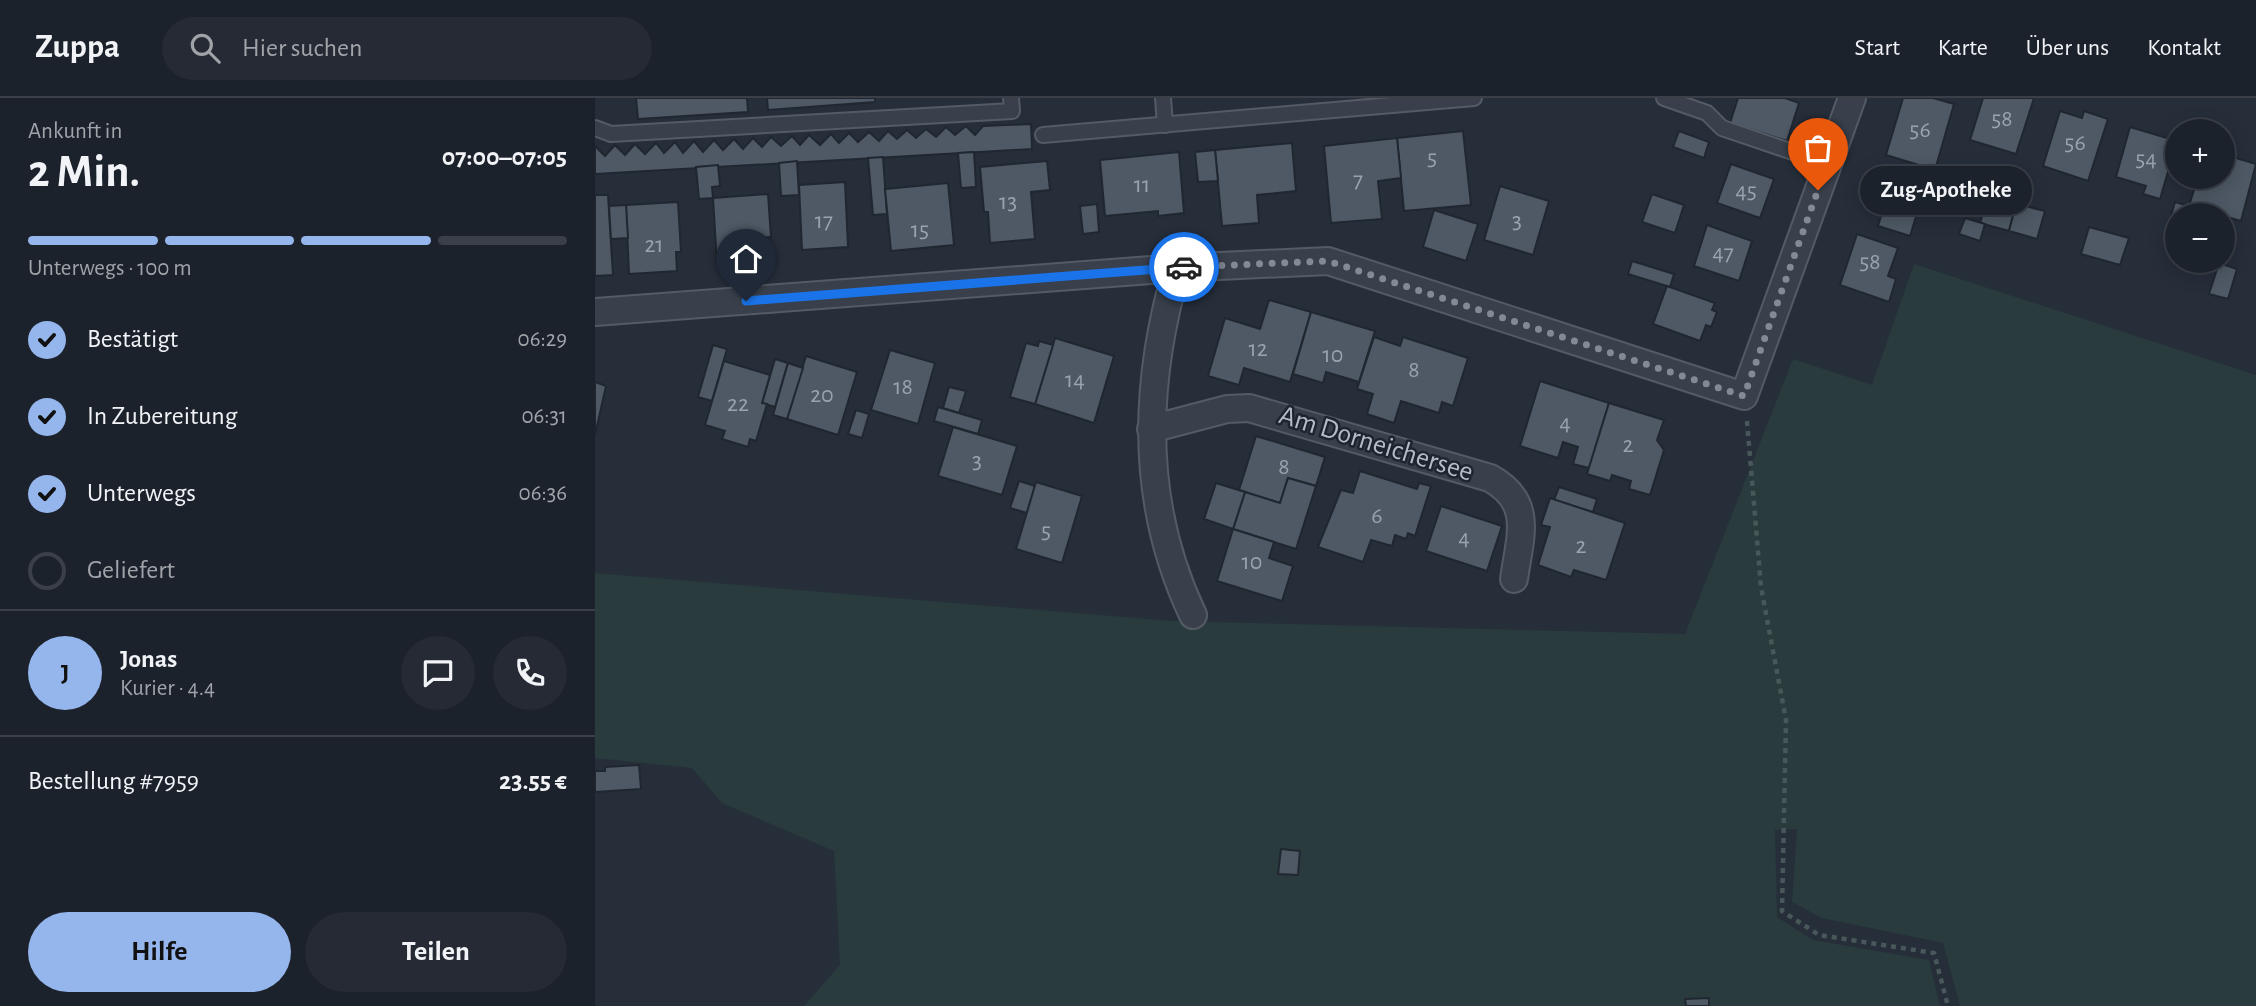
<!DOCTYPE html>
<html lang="de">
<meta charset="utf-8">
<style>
:root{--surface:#1c222c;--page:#252a34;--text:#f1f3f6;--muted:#a0a4a9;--line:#3a3f48;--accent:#94b6ec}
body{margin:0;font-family:"Alegreya Sans",sans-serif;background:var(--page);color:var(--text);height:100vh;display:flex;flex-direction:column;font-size:26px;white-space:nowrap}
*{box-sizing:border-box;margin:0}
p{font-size:23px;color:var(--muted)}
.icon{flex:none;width:38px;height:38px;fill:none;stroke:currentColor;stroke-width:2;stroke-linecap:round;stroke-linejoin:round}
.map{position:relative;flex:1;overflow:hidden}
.panel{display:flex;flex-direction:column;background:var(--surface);width:595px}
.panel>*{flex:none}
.tools{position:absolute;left:1570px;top:21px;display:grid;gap:14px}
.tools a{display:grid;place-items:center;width:70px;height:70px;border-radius:50%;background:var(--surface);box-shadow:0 4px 18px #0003,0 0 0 2px var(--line);font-size:35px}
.pin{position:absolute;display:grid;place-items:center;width:60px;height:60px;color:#fff;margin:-72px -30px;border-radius:50% 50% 50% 0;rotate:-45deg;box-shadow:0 0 7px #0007}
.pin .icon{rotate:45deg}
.courier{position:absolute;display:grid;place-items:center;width:70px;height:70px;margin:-35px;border:5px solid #1a73e8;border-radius:50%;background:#fff;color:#222;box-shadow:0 2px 9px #0007}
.bubble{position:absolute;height:49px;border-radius:24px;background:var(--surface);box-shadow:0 4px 18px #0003,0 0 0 2px var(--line);font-size:23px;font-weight:700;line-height:49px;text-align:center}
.overview em{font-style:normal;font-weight:700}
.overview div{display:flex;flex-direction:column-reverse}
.overview{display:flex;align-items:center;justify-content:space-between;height:119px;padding:0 28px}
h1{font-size:46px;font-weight:700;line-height:52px}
.bar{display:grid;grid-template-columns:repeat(4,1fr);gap:10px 7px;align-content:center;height:84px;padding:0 28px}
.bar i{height:9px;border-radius:5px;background:var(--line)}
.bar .selected{background:var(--accent)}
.bar p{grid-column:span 4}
.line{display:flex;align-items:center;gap:18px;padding:0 28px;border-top:2px solid var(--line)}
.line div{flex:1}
.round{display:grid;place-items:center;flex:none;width:74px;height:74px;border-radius:37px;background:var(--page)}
ol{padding:0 28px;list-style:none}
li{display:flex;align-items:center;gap:21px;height:77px}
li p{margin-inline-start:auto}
li .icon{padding:7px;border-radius:50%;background:var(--accent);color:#111;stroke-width:4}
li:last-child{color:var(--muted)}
li i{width:38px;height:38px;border:4px solid var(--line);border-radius:50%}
.button{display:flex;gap:14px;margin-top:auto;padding:14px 28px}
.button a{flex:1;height:80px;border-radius:42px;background:var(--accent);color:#111;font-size:28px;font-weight:700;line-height:80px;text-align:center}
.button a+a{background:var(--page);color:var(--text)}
header{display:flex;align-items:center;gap:42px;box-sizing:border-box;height:98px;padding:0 35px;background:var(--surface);border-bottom:2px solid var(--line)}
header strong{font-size:33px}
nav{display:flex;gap:38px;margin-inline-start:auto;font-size:24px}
.search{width:490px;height:63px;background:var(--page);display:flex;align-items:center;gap:18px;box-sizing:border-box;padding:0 24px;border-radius:38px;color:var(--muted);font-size:26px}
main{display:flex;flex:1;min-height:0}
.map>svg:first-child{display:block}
.green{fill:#293b3c}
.building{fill:#4e5965;stroke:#202731;stroke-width:2}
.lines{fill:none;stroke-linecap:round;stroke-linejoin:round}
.service-casing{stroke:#545b65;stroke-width:18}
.minor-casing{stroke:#545b65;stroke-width:30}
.path{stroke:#48585a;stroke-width:4.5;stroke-dasharray:5 5;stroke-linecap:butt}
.service{stroke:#39404b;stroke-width:14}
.minor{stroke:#39404b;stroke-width:26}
.done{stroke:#838a95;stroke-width:7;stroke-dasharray:0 12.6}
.route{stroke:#1a73e8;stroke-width:9}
.labels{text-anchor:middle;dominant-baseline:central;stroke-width:5;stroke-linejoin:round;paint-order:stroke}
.number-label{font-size:24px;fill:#9ba2ae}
.street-label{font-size:28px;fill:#b5bbc6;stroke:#1e252f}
</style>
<header>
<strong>Zuppa</strong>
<div class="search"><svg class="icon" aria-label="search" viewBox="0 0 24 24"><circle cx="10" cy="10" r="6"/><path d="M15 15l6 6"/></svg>Hier suchen</div>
<nav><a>Start</a><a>Karte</a><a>Über uns</a><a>Kontakt</a></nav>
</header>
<main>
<section class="panel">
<div class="overview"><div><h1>2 Min.</h1><p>Ankunft in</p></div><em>07:00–07:05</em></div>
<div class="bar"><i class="selected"></i><i class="selected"></i><i class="selected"></i><i></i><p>Unterwegs · 100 m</p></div>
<ol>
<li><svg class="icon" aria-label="check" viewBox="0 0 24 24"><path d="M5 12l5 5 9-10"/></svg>Bestätigt<p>06:29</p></li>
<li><svg class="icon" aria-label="check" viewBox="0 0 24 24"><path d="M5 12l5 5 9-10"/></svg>In Zubereitung<p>06:31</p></li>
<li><svg class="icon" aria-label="check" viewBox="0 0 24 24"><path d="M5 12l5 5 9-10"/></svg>Unterwegs<p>06:36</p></li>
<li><i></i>Geliefert</li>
</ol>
<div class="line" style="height:126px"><b class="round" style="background:var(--accent);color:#111">J</b><div><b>Jonas</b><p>Kurier · 4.4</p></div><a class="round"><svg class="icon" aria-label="chat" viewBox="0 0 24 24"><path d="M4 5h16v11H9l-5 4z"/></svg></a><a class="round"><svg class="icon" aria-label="phone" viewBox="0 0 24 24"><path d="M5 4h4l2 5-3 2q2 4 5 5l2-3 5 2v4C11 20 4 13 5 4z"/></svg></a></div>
<div class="line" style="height:91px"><div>Bestellung #7959</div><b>23.55 €</b></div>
<div class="button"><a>Hilfe</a><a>Teilen</a></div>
</section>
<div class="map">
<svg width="1661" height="908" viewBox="0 0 1661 908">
<rect width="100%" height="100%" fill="#262e3a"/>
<polygon class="green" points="1319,166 1661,277 1661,908 1365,908 1348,845 1227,820 1197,804 1202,731 1180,732 1182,819 1218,842 1334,862 1345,908 209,908 245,867 239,753 127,705 97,670 0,660 0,475 577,523 1090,536 1198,261 1277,287"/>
<g class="building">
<polygon points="41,0 152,0 153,14 43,21"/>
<polygon points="172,0 280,0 280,4 173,12"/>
<polygon points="1143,0 1190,0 1204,5 1192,43 1135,25"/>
<polygon points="1308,0 1338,0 1359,6 1340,72 1291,57"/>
<polygon points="1388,0 1439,0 1421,56 1375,42"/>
<polygon points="1465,13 1487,20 1489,13 1513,21 1493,83 1448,68"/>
<polygon points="436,26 437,51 0,76 0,48 10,58 20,47 30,57 40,46 50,56 61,45 69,55 80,44 88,55 99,43 108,54 119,42 128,52 139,41 148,51 158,40 167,49 176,39 186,48 197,38 205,47 214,37 225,47 236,36 244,45 254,35 263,44 274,34 284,43 293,33 302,41 312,32 321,40 331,31 341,39 351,29 360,37 371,28 380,37 388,28"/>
<polygon points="1535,29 1582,43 1565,101 1548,96 1551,88 1521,79"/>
<polygon points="868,33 876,107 809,113 802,40"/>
<polygon points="1084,33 1114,44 1109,60 1078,49"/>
<polygon points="802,40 806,80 783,83 787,121 736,125 729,48"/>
<polygon points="697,45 701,93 662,97 664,125 627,128 620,52"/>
<polygon points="620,52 623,83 603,84 600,54"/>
<polygon points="379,54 381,89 366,90 363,55"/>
<polygon points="584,54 589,115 563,118 563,113 510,118 505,62"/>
<polygon points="1628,56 1661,66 1646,123 1594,108 1603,79 1628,79"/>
<polygon points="288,59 292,116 278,117 273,60"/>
<polygon points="202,63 204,97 186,98 184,65"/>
<polygon points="452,63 455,92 436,94 440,141 395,145 393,114 389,114 385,69"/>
<polygon points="1136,66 1179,81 1165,120 1122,105"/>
<polygon points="123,67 125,88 117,89 118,100 104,101 101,69"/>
<polygon points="250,84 253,149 207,152 204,87"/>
<polygon points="353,85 359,147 296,153 290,91"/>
<polygon points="905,88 954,103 938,157 889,142"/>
<polygon points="173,96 176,139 162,140 163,163 122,166 118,100"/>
<polygon points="1057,96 1089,107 1080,135 1047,124"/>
<polygon points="0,97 13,97 18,177 0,178"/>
<polygon points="1393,98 1421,106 1414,133 1385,125"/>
<polygon points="1292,99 1324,109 1315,138 1283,128"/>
<polygon points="83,104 86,154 81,154 82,173 34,176 31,107"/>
<polygon points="1580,104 1594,108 1592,117 1582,117 1582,138 1571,134"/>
<polygon points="502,106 504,134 488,136 485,108"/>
<polygon points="1421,106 1450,113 1442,141 1414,133"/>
<polygon points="31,107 33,140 16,141 14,108"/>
<polygon points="839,112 883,126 871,163 828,149"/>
<polygon points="1370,120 1390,126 1385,143 1364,136"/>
<polygon points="1112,127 1157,143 1144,183 1099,168"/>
<polygon points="1494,129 1534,140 1525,167 1486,156"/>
<polygon points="1262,136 1303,150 1293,178 1301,181 1294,204 1245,187"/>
<polygon points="1037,163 1079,176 1075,189 1033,176"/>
<polygon points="1624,165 1642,171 1633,201 1614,196"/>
<polygon points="1072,188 1120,205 1117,212 1122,214 1116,229 1111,227 1105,243 1058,226"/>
<polygon points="674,202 716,214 695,284 649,270 644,287 613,278 630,220 665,231"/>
<polygon points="716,214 780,233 764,284 731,274 728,285 698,276"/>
<polygon points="779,239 805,248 808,239 873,260 858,308 847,304 844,315 806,303 799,325 772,316 778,296 762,291"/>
<polygon points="460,240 519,258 499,325 440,306"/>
<polygon points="444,243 458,247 440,306 415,299 431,245 443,248"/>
<polygon points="118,247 132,251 117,303 103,299"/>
<polygon points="295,252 340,265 323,326 276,312"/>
<polygon points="211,258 262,274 243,337 192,321"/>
<polygon points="180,261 193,265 180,309 167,305"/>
<polygon points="129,263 175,277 167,305 172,306 161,343 155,341 153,349 127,341 130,333 110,327"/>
<polygon points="193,265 208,270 192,321 178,317"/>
<polygon points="945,283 1014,305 994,370 978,366 983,349 968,344 963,360 925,348"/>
<polygon points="0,284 11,288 0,337"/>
<polygon points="354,289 371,293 364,315 348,310"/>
<polygon points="1014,305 1069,322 1062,342 1069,352 1055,397 1034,391 1036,383 1017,377 1015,383 992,376"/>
<polygon points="343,309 387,322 383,336 339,323"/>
<polygon points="261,312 274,316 267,340 253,336"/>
<polygon points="358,329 422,348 407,397 343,378"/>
<polygon points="661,338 730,359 721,388 693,380 685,405 644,392"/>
<polygon points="765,373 822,391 824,385 836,388 820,438 813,435 811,441 800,437 797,448 776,442 768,464 723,449 746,392 758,395"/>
<polygon points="693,380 721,388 701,451 638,431 650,394 685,405"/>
<polygon points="424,383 440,388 432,415 415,410"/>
<polygon points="441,384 487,398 467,465 421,451"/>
<polygon points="621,385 650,394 638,431 609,421"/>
<polygon points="964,389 1002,401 998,414 959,402"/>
<polygon points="955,400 1030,425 1011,482 979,472 976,479 943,467 955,429 946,427"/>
<polygon points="846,408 907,428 892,473 831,453"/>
<polygon points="638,431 679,444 674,460 698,468 687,503 622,483"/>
<polygon points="44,667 46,691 0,694 0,673 10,673 10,669"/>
<polygon points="686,751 705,753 703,777 683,776"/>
<polygon points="1114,900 1114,908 1091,908 1090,901"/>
</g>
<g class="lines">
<defs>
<g id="service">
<polyline points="568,0 570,27"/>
<polyline points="1069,0 1112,15 1127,30 1233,66"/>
<polyline points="0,30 16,36 417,13 416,0"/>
<polyline points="448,37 879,0"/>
</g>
<g id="minor">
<path d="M582,170C548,287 545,406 598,517"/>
<polyline points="0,214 582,170 733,163 1149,298 1257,0"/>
<path d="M556,331L632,311L654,310L895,380C939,404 925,438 919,481"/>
</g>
</defs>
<use href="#service" class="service-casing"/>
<use href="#minor" class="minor-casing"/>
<polyline class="path" points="1152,323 1166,489 1191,622 1187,813 1224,837 1339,855 1353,908"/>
<use href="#service" class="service"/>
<use href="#minor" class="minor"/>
</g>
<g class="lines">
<polyline class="done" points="589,169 733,163 1149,298 1223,92"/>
<polyline class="route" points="151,203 589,169"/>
</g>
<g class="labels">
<g class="number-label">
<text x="1407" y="21">58</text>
<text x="1325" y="32">56</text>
<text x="1480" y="45">56</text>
<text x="837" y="60">5</text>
<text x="1551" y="61">54</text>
<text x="763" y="82">7</text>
<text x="547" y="87">11</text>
<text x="1151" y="93">45</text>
<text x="413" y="104">13</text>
<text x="229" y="123">17</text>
<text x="922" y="123">3</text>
<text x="325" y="132">15</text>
<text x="59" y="147">21</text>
<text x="1128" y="155">47</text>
<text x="1275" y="164">58</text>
<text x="663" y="251">12</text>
<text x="738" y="257">10</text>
<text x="819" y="272">8</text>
<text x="480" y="282">14</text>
<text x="308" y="289">18</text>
<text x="227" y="297">20</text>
<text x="143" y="306">22</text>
<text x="970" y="325">4</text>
<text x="1033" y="347">2</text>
<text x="382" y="363">3</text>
<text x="689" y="369">8</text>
<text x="782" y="418">6</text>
<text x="451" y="433">5</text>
<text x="869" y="440">4</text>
<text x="986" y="448">2</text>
<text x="657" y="464">10</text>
</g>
<g class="street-label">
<text transform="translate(781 346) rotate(17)">Am Dorneichersee</text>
</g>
</g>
</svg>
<div class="tools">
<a>+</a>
<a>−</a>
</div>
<div class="pin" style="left:1223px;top:92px;background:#ea580c"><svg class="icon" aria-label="bag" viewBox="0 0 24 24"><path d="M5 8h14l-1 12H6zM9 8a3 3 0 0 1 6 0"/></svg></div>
<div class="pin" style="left:151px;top:203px;background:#1f2937"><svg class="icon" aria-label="home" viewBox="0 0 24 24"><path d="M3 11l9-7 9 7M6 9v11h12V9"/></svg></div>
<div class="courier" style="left:589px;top:169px"><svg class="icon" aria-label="car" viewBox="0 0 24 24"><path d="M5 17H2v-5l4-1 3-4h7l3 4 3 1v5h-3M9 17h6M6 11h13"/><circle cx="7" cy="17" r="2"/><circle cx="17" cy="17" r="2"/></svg></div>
<div class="bubble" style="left:1265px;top:68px;width:172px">Zug-Apotheke</div>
</div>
</main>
